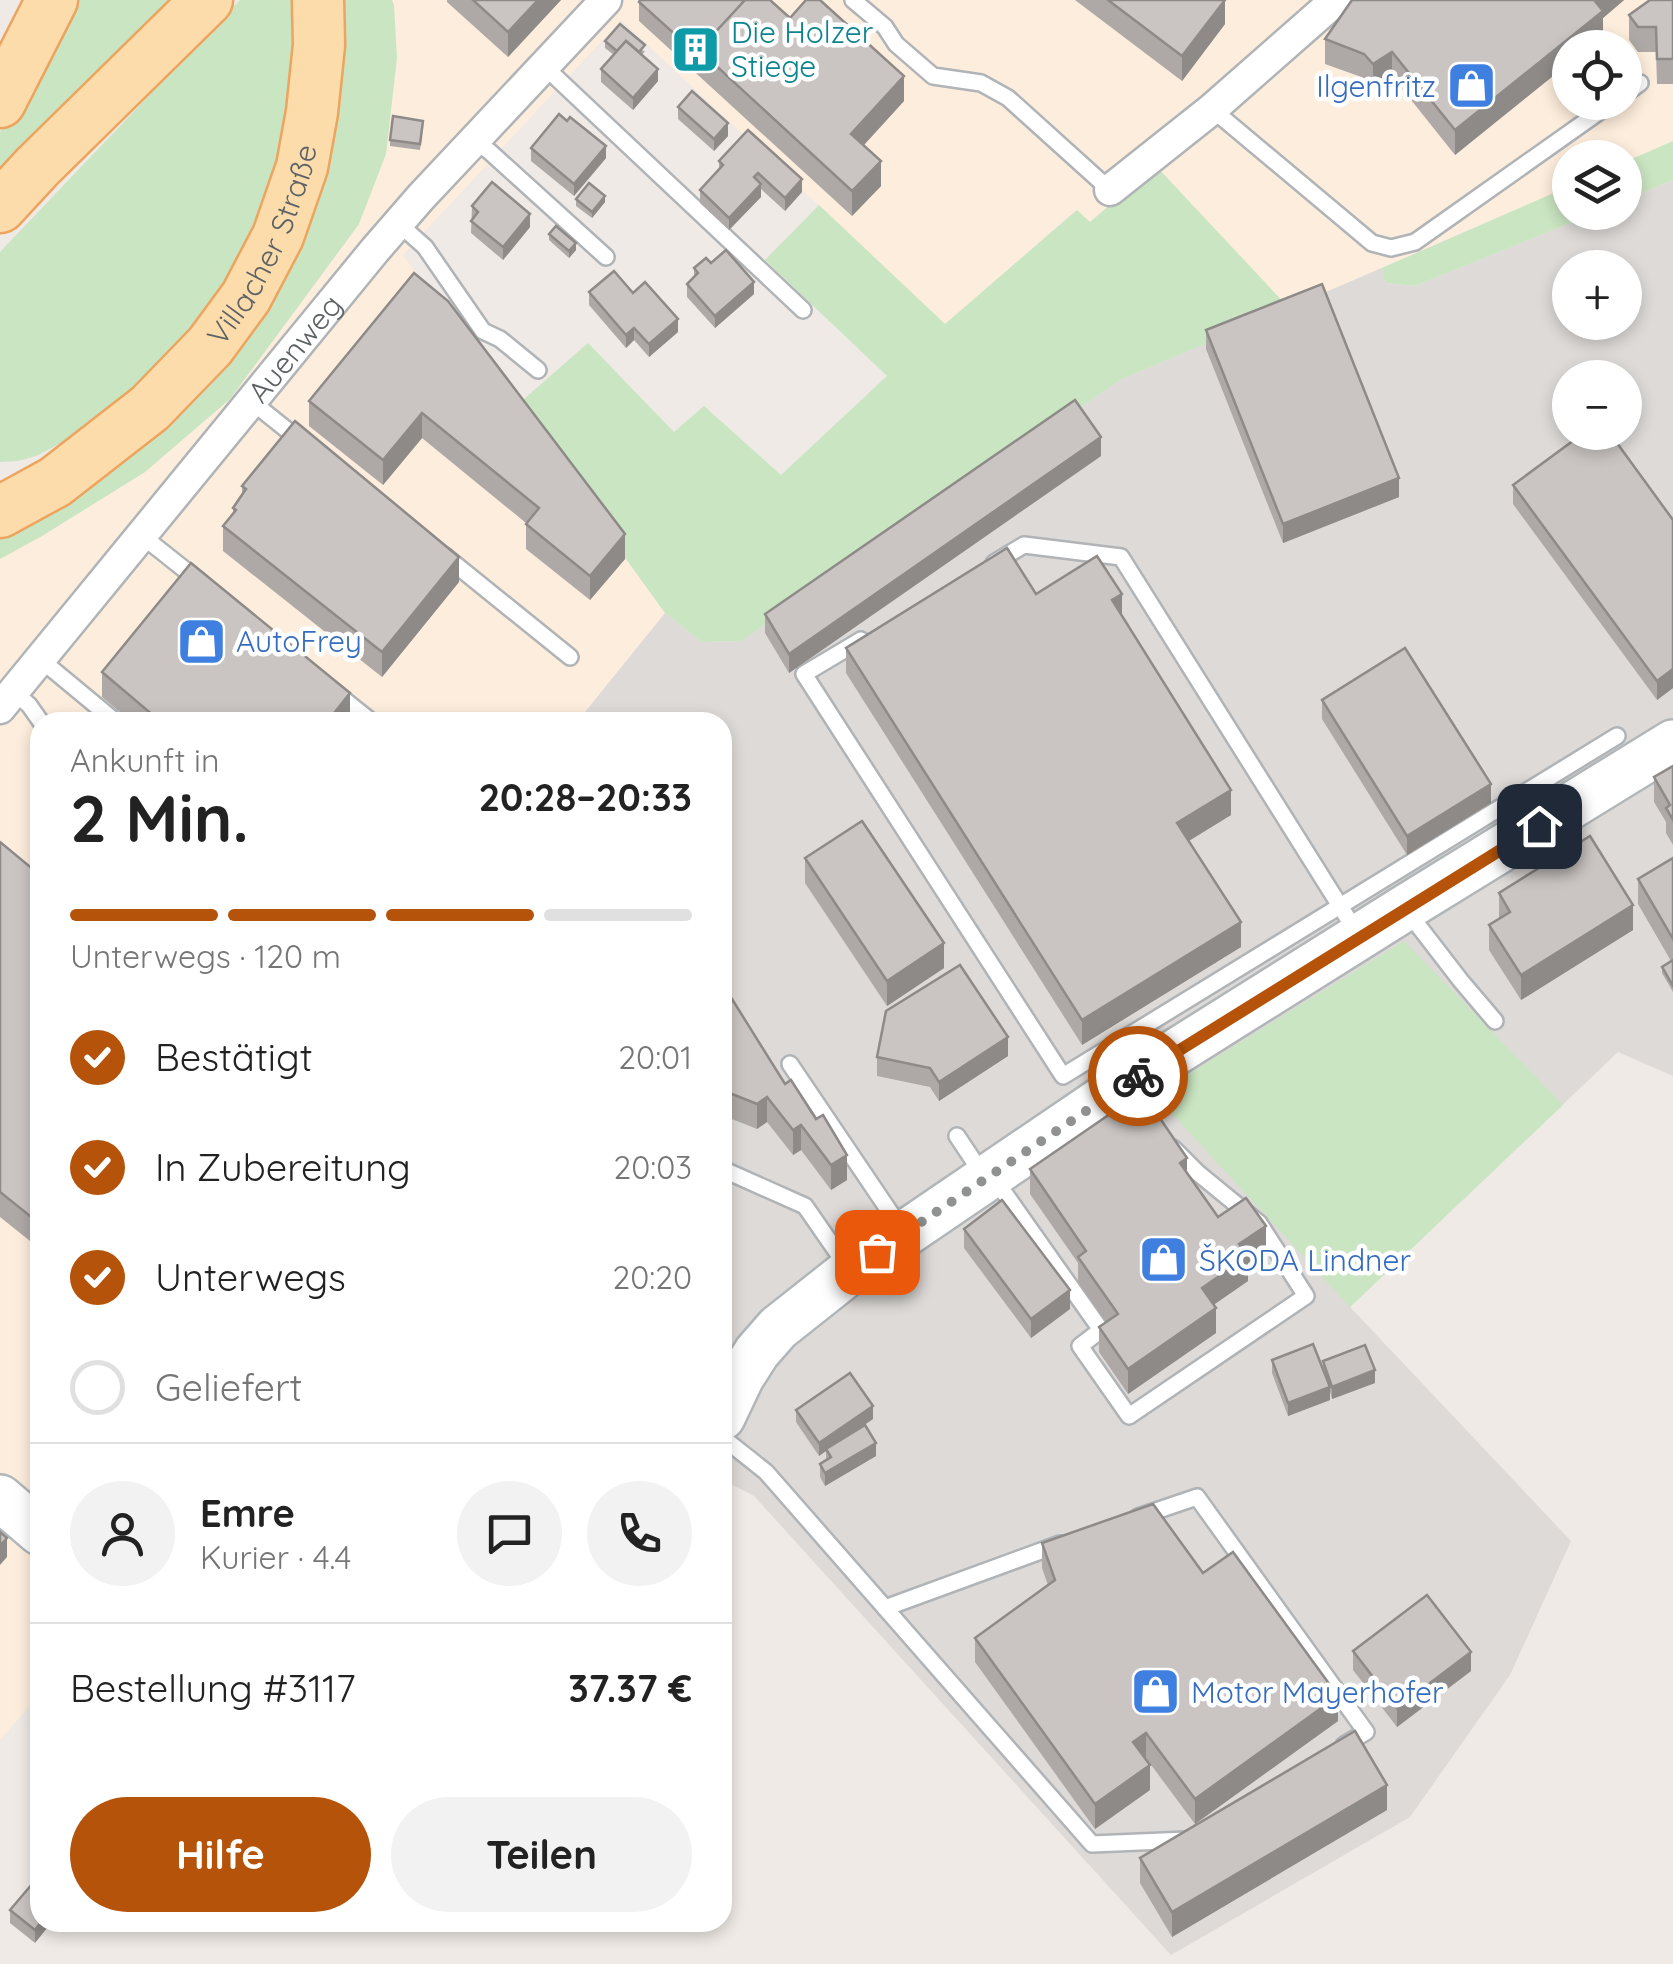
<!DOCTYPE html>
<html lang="de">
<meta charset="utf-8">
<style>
:root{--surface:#fff;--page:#f2f2f2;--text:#222;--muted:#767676;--line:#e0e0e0;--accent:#b45309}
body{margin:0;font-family:Quicksand,sans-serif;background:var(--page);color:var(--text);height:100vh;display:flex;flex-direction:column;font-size:38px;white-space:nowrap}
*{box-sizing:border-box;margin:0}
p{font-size:32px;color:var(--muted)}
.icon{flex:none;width:55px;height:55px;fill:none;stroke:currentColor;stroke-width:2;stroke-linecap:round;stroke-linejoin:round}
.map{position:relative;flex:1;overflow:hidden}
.panel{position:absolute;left:30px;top:712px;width:702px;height:1220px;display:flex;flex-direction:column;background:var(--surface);border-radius:30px;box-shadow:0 5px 15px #0003}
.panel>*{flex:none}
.tools{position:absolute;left:1552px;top:30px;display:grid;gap:20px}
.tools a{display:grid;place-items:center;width:90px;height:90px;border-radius:50%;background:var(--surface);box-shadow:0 5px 15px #0003;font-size:50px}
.pin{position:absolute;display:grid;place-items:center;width:85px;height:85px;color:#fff;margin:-42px;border-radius:20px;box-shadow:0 5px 15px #0006}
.courier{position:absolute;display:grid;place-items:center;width:100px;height:100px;margin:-50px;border:8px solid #b45309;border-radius:50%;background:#fff;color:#222;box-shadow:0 2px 12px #0007}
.head em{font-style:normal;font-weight:800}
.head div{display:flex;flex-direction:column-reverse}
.head{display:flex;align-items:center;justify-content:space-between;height:170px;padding:0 40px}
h1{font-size:65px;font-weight:800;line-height:75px}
.bar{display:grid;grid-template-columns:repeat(4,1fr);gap:15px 10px;align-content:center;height:120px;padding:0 40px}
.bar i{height:12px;border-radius:8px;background:var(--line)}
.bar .active{background:var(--accent)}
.bar p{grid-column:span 4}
.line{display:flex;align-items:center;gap:25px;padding:0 40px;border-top:2px solid var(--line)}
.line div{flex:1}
.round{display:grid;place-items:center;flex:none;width:105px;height:105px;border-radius:52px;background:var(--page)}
ol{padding:0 40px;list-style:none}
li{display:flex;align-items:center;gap:30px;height:110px}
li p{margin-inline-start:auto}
li .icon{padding:10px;border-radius:50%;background:var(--accent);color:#fff;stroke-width:4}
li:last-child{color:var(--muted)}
li i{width:55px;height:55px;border:5px solid var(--line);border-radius:50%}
.button{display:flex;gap:20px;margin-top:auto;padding:20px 40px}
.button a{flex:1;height:115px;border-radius:60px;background:var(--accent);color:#fff;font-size:40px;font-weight:800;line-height:115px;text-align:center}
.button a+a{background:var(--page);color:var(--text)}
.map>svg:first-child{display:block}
.commercial{fill:#fdeddc;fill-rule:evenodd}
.industrial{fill:#dddad7;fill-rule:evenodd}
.green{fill:#cae5c2}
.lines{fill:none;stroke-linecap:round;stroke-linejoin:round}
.lane-casing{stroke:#b0b4b7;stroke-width:20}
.street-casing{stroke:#b0b4b7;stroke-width:35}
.secondary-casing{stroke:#b1b6b9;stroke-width:50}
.primary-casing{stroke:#eda45f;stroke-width:55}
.lane{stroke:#fff;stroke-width:15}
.street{stroke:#fff;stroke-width:30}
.secondary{stroke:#fff;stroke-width:45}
.primary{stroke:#fddcac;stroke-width:50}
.wall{fill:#aea9a7}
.shaded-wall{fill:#8d8a88}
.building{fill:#cac5c2;stroke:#8d8a88;stroke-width:2.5}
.done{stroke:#909292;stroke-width:10;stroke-dasharray:0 18}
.route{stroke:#b45309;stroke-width:12}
.labels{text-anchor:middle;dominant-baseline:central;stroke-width:9;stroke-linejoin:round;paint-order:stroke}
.culture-label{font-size:30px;fill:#0d838f;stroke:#fff;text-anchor:start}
.shop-label{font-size:30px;fill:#366cbe;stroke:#fff;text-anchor:start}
.street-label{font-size:30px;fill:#5d6265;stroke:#fff}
</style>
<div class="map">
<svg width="1673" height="1964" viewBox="0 0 1673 1964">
<rect width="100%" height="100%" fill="#efeae5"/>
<path class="commercial" d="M392,0H1673V141L1625,162V158H1570V186L1289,308L1156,166L1089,222L1076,210L945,324L621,20L403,255L665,613L577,722H40V1694L0,1740V559L42,536L145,472L230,399L359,224L394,6ZM1570,48H1625V102H1570Z"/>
<path class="industrial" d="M1673,180V1076L1618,1052L1350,1307L1571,1541L1510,1675L1410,1817L1171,1955L754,1496L723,1480L722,722H577L665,613L702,642L741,641L1120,380L1382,268L1385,283L1415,286L1595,213L1625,212V200ZM1570,268H1625V322H1570ZM1570,378H1625V432H1570Z"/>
<g class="green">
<polygon points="68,0 179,0 0,179 0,132 15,106"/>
<polygon points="240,0 297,0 290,130 244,257 183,345 90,428 36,456 18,461 0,462 0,252"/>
<polygon points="335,0 392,0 394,6 397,58 386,154 359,224 230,399 145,472 42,536 0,559 0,526 241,334"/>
<polygon points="1673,141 1673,180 1625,200 1625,162"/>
<polygon points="1156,166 1289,308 1120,380 741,641 702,642 665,613 516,406 588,343 674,432 704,406 781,475 887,376 765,260 819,205 945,324 1077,210 1090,222"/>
<polygon points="1570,186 1570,212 1595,213 1415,286 1385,283 1382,268"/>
<polygon points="1404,941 1563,1105 1350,1307 1155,1095"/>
</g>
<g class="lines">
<defs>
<g id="lane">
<polyline points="853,0 885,27 896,44 933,76 981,83 1008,98 1110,190"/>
<polyline points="545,67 803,310"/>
<polyline points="1625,94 1640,83"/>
<polyline points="1212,109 1372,243 1391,248 1415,242 1613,102"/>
<polyline points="473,141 489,151 606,257"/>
<polyline points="398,223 425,247 483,331 500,339 538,370"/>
<polyline points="251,401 302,442"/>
<polyline points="141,535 199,581"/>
<polyline points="445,556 570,657"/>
<polyline points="994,563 1024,545 1121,557 1357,933"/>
<polyline points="861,640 804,674 1063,1076 1617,736"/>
<polyline points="40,659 116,722"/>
<polyline points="14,692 29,705 41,722"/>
<polyline points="337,694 372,722"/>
<polyline points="1407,911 1461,981 1495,1021"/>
<polyline points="790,1064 902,1230"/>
<polyline points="957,1136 975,1163 991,1174 1101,1330 1080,1346 1129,1416 1306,1296 1259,1223 1198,1173 1173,1148"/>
<polyline points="722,1169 805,1206 848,1268"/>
<polyline points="722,1437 766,1472 1092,1844 1187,1840"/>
<polyline points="1138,1517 1197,1497 1366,1732 1344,1745"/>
<polyline points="885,1608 1060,1544"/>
</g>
<g id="street">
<polyline points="1110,190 1212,109 1336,0"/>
<path id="s1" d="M0,708L375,250L421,197L606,0"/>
</g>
<g id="secondary">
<polyline points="722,1417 741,1377 757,1352 778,1328 850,1271 1128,1082 1405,908 1673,743"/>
<polyline points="0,1498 40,1532"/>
</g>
<g id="primary">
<polyline points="0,102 52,0"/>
<polyline points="0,207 37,167 207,0"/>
<path id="s2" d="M0,512L55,482L150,408L210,346L246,297L278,236L302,167L312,112L319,45L318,0"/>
</g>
</defs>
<use href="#lane" class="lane-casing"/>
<use href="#street" class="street-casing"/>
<use href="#secondary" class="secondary-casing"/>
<use href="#primary" class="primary-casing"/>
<use href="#lane" class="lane"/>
<use href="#street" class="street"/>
<use href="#secondary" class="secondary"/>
<use href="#primary" class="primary"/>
</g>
<g class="wall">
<polygon points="447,0 561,0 508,57 447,2"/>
<polygon points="1075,0 1225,0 1225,24 1182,81"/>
<polygon points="1352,0 1624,0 1603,18 1603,36 1455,155 1392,76 1373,89 1364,78 1325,64 1325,39"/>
<polygon points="1673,0 1673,84 1657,84 1656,52 1638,52 1629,40 1629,15"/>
<polygon points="639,2 790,18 904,101 864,145 881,186 852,216 639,21"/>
<polygon points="605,41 645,51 642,55 658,81 633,110 601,82 601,69 614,55 605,48"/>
<polygon points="678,107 728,136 714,151 678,119"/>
<polygon points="423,127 420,150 390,146 390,140"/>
<polygon points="748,130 802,192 785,211 761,189 761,197 729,230 700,203 700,190 719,170 719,161"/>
<polygon points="531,148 606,158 574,196 531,161"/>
<polygon points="576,199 605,202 592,218 576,206"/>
<polygon points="472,206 530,227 503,260 471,233"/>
<polygon points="549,234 576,250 569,258 549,240"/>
<polygon points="711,263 754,294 715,328 687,297 687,284 694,277 694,268"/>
<polygon points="414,273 625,559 590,600 526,549 526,523 422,438 383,485 309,426 309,401"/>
<polygon points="589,292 633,293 678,332 649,357 634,340 626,348 589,305"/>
<polygon points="1206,330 1399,497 1283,543 1206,349"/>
<polygon points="1101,456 789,673 765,633 765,614"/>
<polygon points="1513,485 1673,520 1673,688 1657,700 1513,504"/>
<polygon points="242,486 459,582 382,677 223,551 223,526 233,514 233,508 242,495"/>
<polygon points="1036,594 1122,617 1231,815 1189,841 1241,947 1082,1045 846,673 846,648"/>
<polygon points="102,672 350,718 347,722 132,722 102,697"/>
<polygon points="1322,700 1491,803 1407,855 1322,719"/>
<polygon points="1673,766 1673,845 1666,833 1666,822 1654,802 1654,777"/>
<polygon points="0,842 40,875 40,1249 0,1217"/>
<polygon points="805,858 944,968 887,1006 805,883"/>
<polygon points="1673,858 1673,992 1662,973 1662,967 1671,961 1638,904 1638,879"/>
<polygon points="1499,893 1633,930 1521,1000 1489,950 1489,925 1499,919"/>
<polygon points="722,983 785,1084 847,1180 831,1190 801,1150 793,1155 767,1122 757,1129 722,1115"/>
<polygon points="1008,1056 939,1101 930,1087 877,1076 877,1057"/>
<polygon points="1030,1169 1187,1172 1218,1217 1266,1251 1248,1263 1248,1281 1213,1305 1216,1333 1128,1394 1099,1352 1099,1327 1106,1322 1078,1282 1078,1263 1030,1194"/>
<polygon points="964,1229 1070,1309 1031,1338 964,1248"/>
<polygon points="1272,1360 1323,1369 1323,1361 1375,1383 1332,1399 1330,1392 1330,1400 1288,1416 1272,1373"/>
<polygon points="796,1410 873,1419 848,1435 876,1456 825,1486 820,1477 820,1464 826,1460 826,1450 819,1456 796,1422"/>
<polygon points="1042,1543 1203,1573 1338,1721 1195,1824 1146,1758 1145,1759 1150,1790 1095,1829 975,1662 975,1638 1048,1585 1042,1568"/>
<polygon points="1353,1651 1471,1671 1397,1727 1353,1670"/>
<polygon points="1387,1810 1172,1937 1140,1883 1140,1858"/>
<polygon points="40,1890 35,1943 10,1923 10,1910"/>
</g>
<g class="shaded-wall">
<polygon points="538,0 561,0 508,57 508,32"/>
<polygon points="1225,0 1225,24 1182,81 1182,56"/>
<polygon points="1594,0 1624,0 1603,18 1603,36 1588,48 1570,48 1570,62 1455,155 1455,130"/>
<polygon points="1392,52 1392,76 1373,89 1373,64"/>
<polygon points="658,69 658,81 633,110 633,98"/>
<polygon points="904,76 904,101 851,159 851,134"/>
<polygon points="728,123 728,136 714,151 714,139"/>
<polygon points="606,146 606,158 574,196 574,184"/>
<polygon points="881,161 881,186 852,216 852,191"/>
<polygon points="802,179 802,192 785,211 785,198"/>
<polygon points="761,184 761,197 729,230 729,218"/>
<polygon points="605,196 605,202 592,218 592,212"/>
<polygon points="530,214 530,227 503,260 503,247"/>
<polygon points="576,243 576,250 569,258 569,251"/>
<polygon points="754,282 754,294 715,328 715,316"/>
<polygon points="678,319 678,332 649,357 649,344"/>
<polygon points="634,328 634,340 626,348 626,335"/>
<polygon points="422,413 422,438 383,485 383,460"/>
<polygon points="1101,437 1101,456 789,673 789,654"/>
<polygon points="1399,478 1399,497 1283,543 1283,524"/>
<polygon points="625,534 625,559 590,600 590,576"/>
<polygon points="459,557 459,582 382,677 382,652"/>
<polygon points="1122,594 1122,619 1112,600"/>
<polygon points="1673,669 1673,688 1657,700 1657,681"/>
<polygon points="350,693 350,718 347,722 327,722"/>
<polygon points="1491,784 1491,803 1407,855 1407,836"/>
<polygon points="1231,790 1231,815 1177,848 1177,823"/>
<polygon points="1633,905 1633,930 1521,1000 1521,975"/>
<polygon points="1241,922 1241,947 1082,1045 1082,1020"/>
<polygon points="944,943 944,968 887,1006 887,981"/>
<polygon points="1008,1037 1008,1056 939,1101 939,1082"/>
<polygon points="767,1097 767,1122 757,1129 757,1104"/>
<polygon points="801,1125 801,1150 793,1155 793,1130"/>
<polygon points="847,1155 847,1180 831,1190 831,1165"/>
<polygon points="1187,1158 1187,1183 1180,1163"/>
<polygon points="1266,1226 1266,1251 1248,1263 1248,1281 1202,1313 1202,1288 1239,1244"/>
<polygon points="1070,1290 1070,1309 1031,1338 1031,1319"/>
<polygon points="1216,1308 1216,1333 1128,1394 1128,1369"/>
<polygon points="1375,1370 1375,1383 1332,1399 1332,1387"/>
<polygon points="1330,1387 1330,1400 1288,1416 1288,1403"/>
<polygon points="873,1406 873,1419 819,1456 819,1443"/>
<polygon points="876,1443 876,1456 825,1486 825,1473"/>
<polygon points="7,1538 7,1557 0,1565 0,1546"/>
<polygon points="1471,1652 1471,1671 1397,1727 1397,1708"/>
<polygon points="1338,1696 1338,1721 1195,1824 1195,1799"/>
<polygon points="1146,1733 1146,1758 1133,1767 1133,1742"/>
<polygon points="1150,1765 1150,1790 1095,1829 1095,1804"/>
<polygon points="1387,1785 1387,1810 1172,1937 1172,1912"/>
<polygon points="41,1922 52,1922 35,1943 35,1930"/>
</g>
<g class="building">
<polygon points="473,0 538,0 508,32"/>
<polygon points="640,0 744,0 745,1 699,50 699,56 639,2"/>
<polygon points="745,0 770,0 790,18 806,0 820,0 904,76 851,134 881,161 852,191 699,50"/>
<polygon points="1108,0 1225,0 1182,56"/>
<polygon points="1352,0 1594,0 1603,11 1455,130 1392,52 1373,64 1364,54 1325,39"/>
<polygon points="1650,0 1673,0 1673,59 1657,59 1656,27 1638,27 1629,15"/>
<polygon points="620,24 645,45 639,52 626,41 617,51 605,41"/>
<polygon points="626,41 658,69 633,98 601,69"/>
<polygon points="692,91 728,123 714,139 678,107"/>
<polygon points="559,114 567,121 570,117 606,146 574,184 531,148"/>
<polygon points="393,116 423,121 420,144 390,140"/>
<polygon points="748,130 802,179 785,198 758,173 754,177 761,184 729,218 700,190 723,165 719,161"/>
<polygon points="492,182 530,214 503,247 471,221 478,212 472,206"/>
<polygon points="589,183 605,196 592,212 576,199"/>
<polygon points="556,226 576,243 569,251 549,234"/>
<polygon points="726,250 754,282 715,316 687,284 698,273 694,268 706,258 711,263"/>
<polygon points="614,271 633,293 645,282 678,319 649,344 634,328 626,335 589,292"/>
<polygon points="414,273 448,301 625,534 590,576 526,524 539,508 422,413 383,460 309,401"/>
<polygon points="1322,284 1399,478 1283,524 1206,330"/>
<polygon points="1075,400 1101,437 789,654 765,614"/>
<polygon points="295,421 459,557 382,652 223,526 236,510 233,508 246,489 242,486"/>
<polygon points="1585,432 1609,432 1673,520 1673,669 1657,681 1513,485"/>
<polygon points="1007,548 1036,594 1097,556 1122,594 1112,600 1231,790 1177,823 1241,922 1082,1020 846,648"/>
<polygon points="191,563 350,693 327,722 161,722 102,672"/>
<polygon points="1405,648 1491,784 1407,836 1322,700"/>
<polygon points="1673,766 1673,820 1666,808 1670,805 1654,777"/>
<polygon points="862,821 944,943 887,981 805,858"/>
<polygon points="1590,836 1633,905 1521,975 1489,925 1510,912 1499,893"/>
<polygon points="0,842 40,875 40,1224 0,1192"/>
<polygon points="1673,858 1673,939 1638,879"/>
<polygon points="1673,960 1673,986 1662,967"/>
<polygon points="960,965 1008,1037 939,1082 930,1068 877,1057 886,1011"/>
<polygon points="722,983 785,1084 791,1080 816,1119 823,1115 847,1155 831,1165 801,1125 793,1130 767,1097 757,1104 722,1090"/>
<polygon points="1142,1092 1187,1158 1180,1163 1218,1217 1246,1198 1266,1226 1239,1244 1248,1256 1202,1288 1216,1308 1128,1369 1099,1327 1118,1314 1078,1257 1086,1251 1030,1169"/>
<polygon points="1002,1200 1070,1290 1031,1319 964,1229"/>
<polygon points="1313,1344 1330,1387 1288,1403 1272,1360"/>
<polygon points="1365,1345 1375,1370 1332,1387 1323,1361"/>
<polygon points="850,1373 873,1406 819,1443 796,1410"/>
<polygon points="865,1425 876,1443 825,1473 820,1464 831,1457 826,1449"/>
<polygon points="1153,1504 1203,1573 1233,1552 1338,1696 1195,1799 1146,1733 1133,1742 1150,1765 1095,1804 975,1638 1055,1580 1042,1543"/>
<polygon points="0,1532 7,1538 0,1546"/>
<polygon points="1427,1595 1471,1652 1397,1708 1353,1651"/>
<polygon points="1355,1731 1387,1785 1172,1912 1140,1858"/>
<polygon points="33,1883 40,1890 41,1922 35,1930 10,1910"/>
</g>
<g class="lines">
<polyline class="done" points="877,1252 1138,1076"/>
<polyline class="route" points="1138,1076 1539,826"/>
</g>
<defs>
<symbol id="building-square" viewBox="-11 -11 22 22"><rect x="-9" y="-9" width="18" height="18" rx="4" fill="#0f9aa8" stroke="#fff"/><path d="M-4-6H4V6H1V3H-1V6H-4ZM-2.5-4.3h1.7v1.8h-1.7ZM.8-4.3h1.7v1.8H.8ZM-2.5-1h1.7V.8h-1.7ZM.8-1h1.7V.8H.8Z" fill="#fff"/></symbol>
<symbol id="shop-square" viewBox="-11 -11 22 22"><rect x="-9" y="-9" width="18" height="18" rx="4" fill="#3f7fe0" stroke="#fff"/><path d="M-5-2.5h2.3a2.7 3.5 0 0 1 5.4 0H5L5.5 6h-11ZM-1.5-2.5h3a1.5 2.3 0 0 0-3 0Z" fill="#fff"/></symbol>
</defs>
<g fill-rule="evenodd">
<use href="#building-square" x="668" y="22" width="55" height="55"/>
<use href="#shop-square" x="1444" y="58" width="55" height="55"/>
<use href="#shop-square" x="174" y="614" width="55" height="55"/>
<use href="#shop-square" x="1136" y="1232" width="55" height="55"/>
<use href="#shop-square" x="1128" y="1664" width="55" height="55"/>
</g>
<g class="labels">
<g class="culture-label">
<text x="731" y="32">Die Holzer<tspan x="731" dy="34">Stiege</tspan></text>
</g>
<g class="shop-label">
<text x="1436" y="86" text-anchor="end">Ilgenfritz</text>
<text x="236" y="641">AutoFrey</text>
<text x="1199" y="1260">ŠKODA Lindner</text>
<text x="1191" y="1692">Motor Mayerhofer</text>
</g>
<g class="street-label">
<text stroke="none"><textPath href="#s2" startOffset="385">Villacher Straße</textPath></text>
<text stroke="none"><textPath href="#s1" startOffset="465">Auenweg</textPath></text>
</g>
</g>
</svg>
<div class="tools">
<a><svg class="icon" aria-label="locate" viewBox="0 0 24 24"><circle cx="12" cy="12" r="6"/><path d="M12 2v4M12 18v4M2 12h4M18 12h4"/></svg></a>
<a><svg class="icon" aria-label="layers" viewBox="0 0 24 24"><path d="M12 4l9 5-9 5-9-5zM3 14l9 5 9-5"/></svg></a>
<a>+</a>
<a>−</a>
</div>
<div class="pin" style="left:877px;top:1252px;background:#ea580c"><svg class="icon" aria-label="bag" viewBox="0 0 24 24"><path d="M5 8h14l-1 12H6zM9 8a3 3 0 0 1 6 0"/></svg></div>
<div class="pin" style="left:1539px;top:826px;background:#1f2937"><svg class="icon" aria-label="home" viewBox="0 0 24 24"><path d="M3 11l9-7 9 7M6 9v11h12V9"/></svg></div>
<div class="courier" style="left:1138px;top:1076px"><svg class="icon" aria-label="bike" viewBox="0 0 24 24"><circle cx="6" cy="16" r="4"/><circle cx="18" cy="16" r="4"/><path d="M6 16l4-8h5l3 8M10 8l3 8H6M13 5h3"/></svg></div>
<section class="panel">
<div class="head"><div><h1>2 Min.</h1><p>Ankunft in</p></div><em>20:28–20:33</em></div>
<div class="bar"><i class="active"></i><i class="active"></i><i class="active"></i><i></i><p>Unterwegs · 120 m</p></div>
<ol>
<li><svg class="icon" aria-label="check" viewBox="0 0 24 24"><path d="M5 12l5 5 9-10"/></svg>Bestätigt<p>20:01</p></li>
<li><svg class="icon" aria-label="check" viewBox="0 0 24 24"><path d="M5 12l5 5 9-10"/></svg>In Zubereitung<p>20:03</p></li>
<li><svg class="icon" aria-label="check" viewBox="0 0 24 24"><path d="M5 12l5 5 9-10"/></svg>Unterwegs<p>20:20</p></li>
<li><i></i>Geliefert</li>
</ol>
<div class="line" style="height:180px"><a class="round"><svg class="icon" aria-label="person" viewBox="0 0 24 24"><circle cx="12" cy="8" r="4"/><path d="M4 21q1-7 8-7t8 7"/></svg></a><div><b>Emre</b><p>Kurier · 4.4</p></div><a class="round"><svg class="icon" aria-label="chat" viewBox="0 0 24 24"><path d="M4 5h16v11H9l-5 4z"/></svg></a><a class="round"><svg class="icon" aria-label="phone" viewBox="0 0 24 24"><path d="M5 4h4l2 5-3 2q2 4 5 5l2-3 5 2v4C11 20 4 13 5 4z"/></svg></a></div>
<div class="line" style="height:130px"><div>Bestellung #3117</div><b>37.37 €</b></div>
<div class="button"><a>Hilfe</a><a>Teilen</a></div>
</section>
</div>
